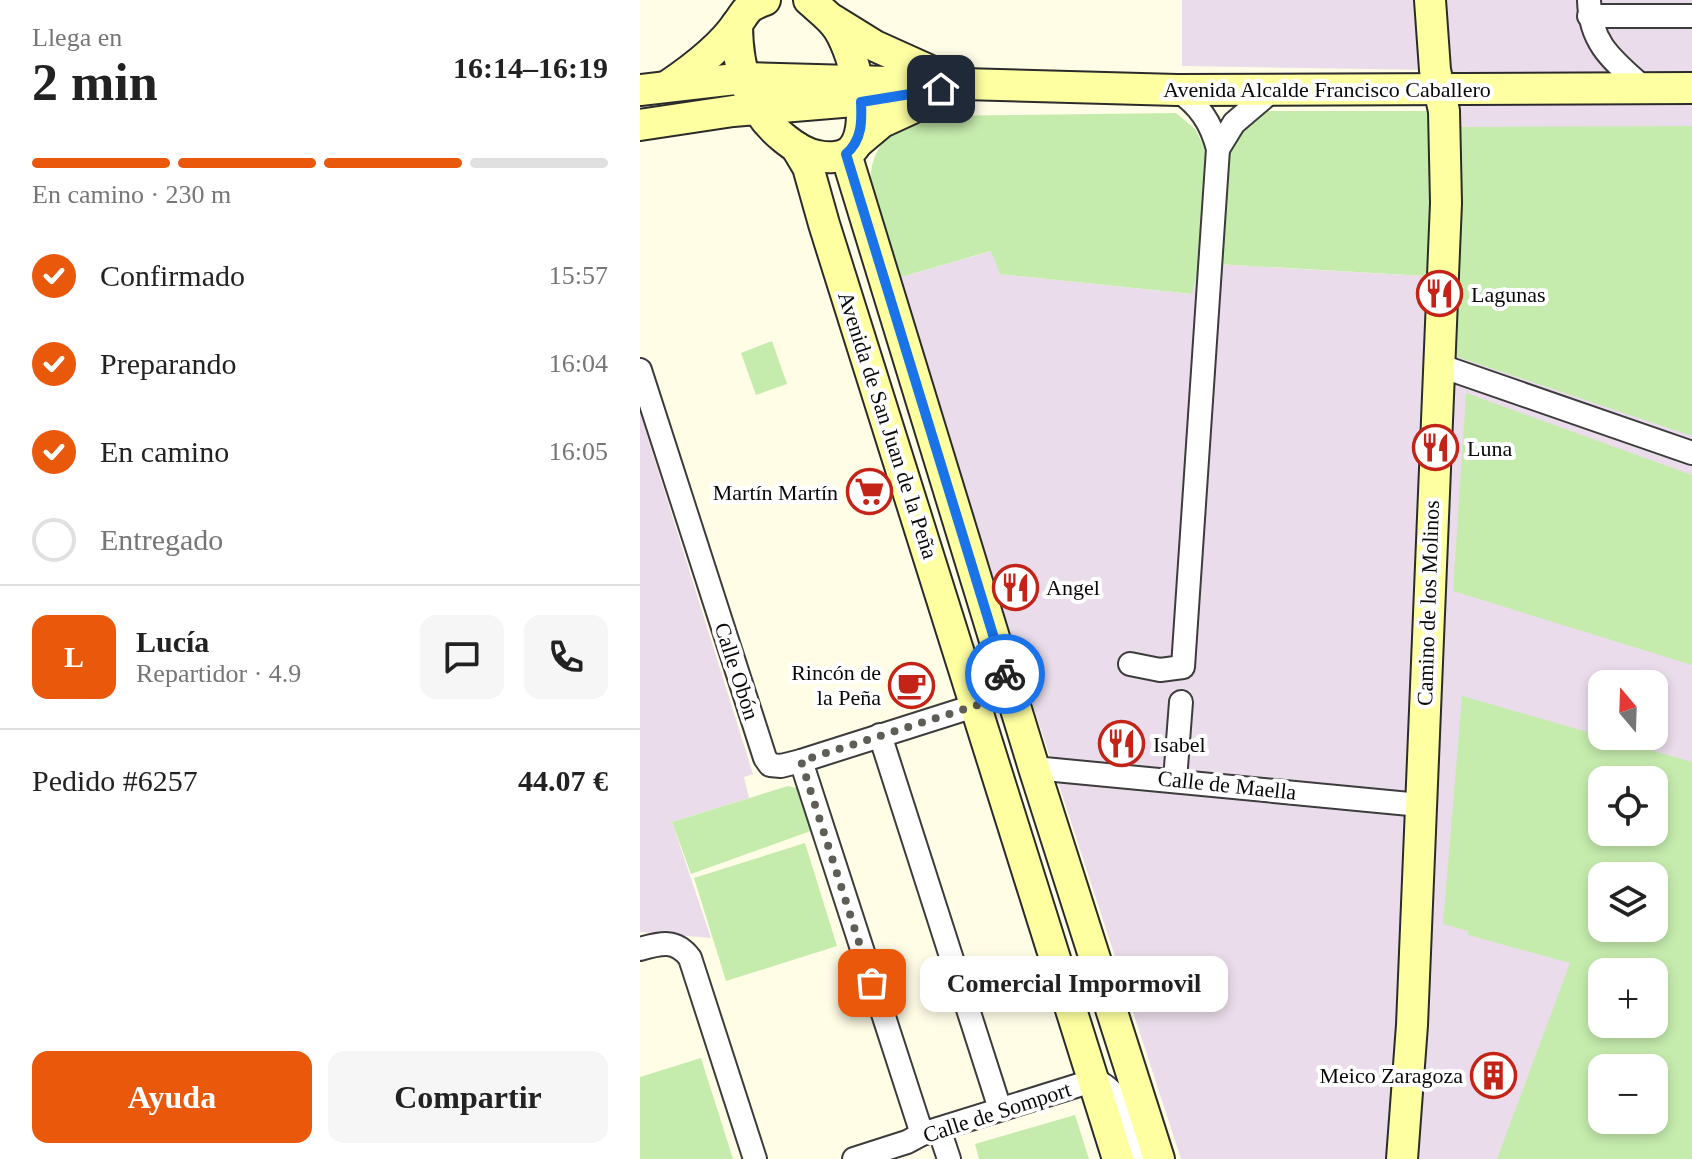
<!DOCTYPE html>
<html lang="es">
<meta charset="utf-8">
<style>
:root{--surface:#fff;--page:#f6f6f6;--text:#222;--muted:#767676;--line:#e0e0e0;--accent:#ea580c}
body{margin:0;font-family:"Times New Roman",serif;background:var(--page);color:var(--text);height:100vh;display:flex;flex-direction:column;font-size:30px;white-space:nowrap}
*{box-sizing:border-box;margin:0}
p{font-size:26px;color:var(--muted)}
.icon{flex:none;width:44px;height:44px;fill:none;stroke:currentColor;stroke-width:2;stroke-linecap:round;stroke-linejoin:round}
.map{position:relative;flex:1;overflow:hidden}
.details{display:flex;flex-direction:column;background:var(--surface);width:640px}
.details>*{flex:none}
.needle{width:52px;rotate:341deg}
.controls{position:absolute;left:948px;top:670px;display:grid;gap:16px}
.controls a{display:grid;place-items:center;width:80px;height:80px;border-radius:16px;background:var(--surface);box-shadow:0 4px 12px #0003;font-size:40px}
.pin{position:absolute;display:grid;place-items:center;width:68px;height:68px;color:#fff;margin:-34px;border-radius:16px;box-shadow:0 4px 12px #0006}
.courier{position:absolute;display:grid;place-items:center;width:80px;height:80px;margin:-40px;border:6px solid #1a73e8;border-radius:50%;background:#fff;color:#222;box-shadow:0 2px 10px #0007}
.bubble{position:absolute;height:56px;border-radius:16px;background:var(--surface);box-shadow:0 4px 12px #0003;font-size:26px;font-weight:700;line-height:56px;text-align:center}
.summary em{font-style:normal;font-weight:700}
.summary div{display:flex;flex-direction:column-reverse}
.summary{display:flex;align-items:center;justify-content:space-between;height:136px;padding:0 32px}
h1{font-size:52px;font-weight:700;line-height:60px}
.bar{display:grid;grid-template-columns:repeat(4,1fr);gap:12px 8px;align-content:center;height:96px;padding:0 32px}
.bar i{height:10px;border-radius:6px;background:var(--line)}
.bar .active{background:var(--accent)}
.bar p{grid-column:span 4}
.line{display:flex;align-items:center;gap:20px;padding:0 32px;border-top:2px solid var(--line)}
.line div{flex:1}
.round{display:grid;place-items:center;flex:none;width:84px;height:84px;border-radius:16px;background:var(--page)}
ol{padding:0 32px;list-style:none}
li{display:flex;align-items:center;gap:24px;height:88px}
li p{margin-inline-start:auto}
li .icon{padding:8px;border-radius:50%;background:var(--accent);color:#fff;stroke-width:4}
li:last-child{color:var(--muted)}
li i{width:44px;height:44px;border:4px solid var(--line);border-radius:50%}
.cta{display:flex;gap:16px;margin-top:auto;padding:16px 32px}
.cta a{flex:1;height:92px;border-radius:16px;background:var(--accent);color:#fff;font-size:32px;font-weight:700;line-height:92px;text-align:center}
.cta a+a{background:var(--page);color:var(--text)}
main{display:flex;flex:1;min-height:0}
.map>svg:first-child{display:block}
.industrial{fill:#eadcea;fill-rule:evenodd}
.green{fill:#c6ecad;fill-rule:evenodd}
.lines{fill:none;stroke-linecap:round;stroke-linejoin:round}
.street-casing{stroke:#3c3c3c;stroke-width:26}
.secondary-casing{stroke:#2b2b2b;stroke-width:34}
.street{stroke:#fff;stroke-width:22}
.secondary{stroke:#feffa1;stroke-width:30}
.done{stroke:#5f5e56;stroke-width:8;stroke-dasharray:0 14.4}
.route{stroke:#1a73e8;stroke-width:10}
.labels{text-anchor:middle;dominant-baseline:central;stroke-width:8;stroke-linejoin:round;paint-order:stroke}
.street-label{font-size:22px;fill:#090909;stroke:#fff}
.poi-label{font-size:22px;fill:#090909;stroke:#fff;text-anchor:start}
</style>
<main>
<section class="details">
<div class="summary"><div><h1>2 min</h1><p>Llega en</p></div><em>16:14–16:19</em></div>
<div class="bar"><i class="active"></i><i class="active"></i><i class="active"></i><i></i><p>En camino · 230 m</p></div>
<ol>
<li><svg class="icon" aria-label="check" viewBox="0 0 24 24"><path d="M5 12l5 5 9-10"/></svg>Confirmado<p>15:57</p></li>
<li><svg class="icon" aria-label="check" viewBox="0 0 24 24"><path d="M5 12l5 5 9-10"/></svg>Preparando<p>16:04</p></li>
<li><svg class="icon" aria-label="check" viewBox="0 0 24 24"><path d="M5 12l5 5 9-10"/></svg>En camino<p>16:05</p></li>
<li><i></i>Entregado</li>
</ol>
<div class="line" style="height:144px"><b class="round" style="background:var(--accent);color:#fff">L</b><div><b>Lucía</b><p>Repartidor · 4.9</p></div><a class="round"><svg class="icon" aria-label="chat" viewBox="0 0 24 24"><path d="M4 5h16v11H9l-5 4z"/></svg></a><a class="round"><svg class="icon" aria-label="phone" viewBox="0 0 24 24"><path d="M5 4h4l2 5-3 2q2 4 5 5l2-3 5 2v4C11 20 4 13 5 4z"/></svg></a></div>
<div class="line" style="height:104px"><div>Pedido #6257</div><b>44.07 €</b></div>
<div class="cta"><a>Ayuda</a><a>Compartir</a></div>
</section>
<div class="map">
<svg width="1052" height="1159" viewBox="0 0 1052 1159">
<rect width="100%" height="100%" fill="#fffde6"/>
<g class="industrial">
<path d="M542,0H1052V1159H541L254,279L352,251L360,274L551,294L558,263L802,277L795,70L542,66ZM962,684H1014V736H962ZM962,780H1014V832H962ZM962,876H1014V928H962ZM962,972H1014V1024H962ZM962,1068H1014V1120H962Z"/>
<polygon points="0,413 113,774 104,777 109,798 32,822 71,938 0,932"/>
</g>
<g class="green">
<path d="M605,111H804L802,277L559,263L552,294L360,274L351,251L254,279C242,237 211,172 248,137C259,127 274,122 287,116L536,113L555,129L565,148L596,145Z"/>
<polygon points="1052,126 1052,436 812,355 821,127"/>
<polygon points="132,341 147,384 116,395 101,353"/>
<polygon points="826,393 1052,475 1052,665 813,591"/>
<path d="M822,696L1052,762V1159H857L930,963L828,935V931L803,924ZM962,780H1014V832H962ZM962,876H1014V928H962ZM962,972H1014V1024H962ZM962,1068H1014V1120H962Z"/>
<polygon points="148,786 170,791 182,827 51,874 32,822"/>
<polygon points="165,843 197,946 86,981 54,878"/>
<polygon points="61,1058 93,1159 0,1159 0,1077"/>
<polygon points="435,1115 449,1159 339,1159 335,1144"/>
</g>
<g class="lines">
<defs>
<g id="street">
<path d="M949,0C950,45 974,61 1005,89"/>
<polyline points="949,16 1052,16"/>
<polyline points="578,149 594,123 634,89"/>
<polyline points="798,365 1052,453"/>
<polyline points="0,370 125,758 130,765 141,766 161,761 350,701 363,689 367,679"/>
<path d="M490,664L520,670L543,667L578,149C571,122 559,105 537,90"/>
<polyline points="240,735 360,1109"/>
<polyline points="161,761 282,1134"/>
<polyline points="394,768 780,805"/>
<polyline points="535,780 541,702"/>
<path d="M0,949C21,943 36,939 50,958L115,1159"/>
<polyline points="299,1129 309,1159"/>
<path d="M214,1159L267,1142L282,1134L455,1080C486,1094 491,1129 500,1159"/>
</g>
<g id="secondary">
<polyline points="193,20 235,46 306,78"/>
<path d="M97,24C97,69 109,111 145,139C155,147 165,154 178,156C187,158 200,158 208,153C237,133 214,54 199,30C192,18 180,10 169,0"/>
<path d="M29,85C51,70 82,46 97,24C108,9 106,7 125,0"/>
<polyline points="0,90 104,78 537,90 1052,88"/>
<polyline points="0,125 93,111 238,99"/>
<polyline points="217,143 242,122 314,89"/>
<polyline points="156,147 168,167 184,224 478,1159"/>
<polyline points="206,154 394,768 519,1159"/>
<polyline points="762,1159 772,1025 806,203 804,111 795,70 790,0"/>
</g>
</defs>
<use href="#street" class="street-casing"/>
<use href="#secondary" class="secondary-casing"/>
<use href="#street" class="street"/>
<use href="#secondary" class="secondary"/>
</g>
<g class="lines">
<path class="done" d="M232,983L161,761L350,701C359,695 369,686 365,674"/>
<path class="route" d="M301,89L221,102C222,122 222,140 206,154L365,674"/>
</g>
<defs>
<symbol id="restaurant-ring" viewBox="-11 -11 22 22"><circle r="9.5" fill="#fff" stroke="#c42317" stroke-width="1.5"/><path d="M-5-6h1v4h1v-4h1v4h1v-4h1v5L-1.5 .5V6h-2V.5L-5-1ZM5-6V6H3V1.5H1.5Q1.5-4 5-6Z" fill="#c42317"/></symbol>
<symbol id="supermarket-ring" viewBox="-11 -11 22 22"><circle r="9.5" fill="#fff" stroke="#c42317" stroke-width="1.5"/><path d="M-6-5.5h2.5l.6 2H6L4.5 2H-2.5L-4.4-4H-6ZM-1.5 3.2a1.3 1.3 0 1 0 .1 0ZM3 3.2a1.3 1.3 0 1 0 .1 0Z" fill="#c42317"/></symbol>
<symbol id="cafe-ring" viewBox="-11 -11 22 22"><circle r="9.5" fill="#fff" stroke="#c42317" stroke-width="1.5"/><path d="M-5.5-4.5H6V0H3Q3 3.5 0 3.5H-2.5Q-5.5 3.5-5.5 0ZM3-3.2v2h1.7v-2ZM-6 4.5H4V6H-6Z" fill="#c42317"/></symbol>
<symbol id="building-ring" viewBox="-11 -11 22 22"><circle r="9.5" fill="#fff" stroke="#c42317" stroke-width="1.5"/><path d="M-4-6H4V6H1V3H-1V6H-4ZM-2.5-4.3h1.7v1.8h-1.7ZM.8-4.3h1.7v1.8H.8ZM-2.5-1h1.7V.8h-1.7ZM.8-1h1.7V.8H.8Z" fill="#c42317"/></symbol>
</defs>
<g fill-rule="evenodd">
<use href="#restaurant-ring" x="774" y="268" width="51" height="51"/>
<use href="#restaurant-ring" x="770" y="422" width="51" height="51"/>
<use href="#supermarket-ring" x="204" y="466" width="51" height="51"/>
<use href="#restaurant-ring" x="350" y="562" width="51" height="51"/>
<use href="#cafe-ring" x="246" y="660" width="51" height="51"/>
<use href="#restaurant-ring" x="456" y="718" width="51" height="51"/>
<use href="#building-ring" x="828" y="1050" width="51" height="51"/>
</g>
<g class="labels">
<g class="street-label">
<text x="687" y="89">Avenida Alcalde Francisco Caballero</text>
<text transform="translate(248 425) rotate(72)">Avenida de San Juan de la Peña</text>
<text transform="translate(788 603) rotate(-88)">Camino de los Molinos</text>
<text transform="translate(97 671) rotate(72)">Calle Obón</text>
<text transform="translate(587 785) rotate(6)">Calle de Maella</text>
<text transform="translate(357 1112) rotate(-18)">Calle de Somport</text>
</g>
<g class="poi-label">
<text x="831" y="294">Lagunas</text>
<text x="827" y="448">Luna</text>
<text x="198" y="492" text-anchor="end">Martín Martín</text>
<text x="406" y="587">Angel</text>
<text x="241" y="672" text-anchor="end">Rincón de<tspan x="241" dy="25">la Peña</tspan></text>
<text x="513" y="744">Isabel</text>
<text x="823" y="1075" text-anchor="end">Meico Zaragoza</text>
</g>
</g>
</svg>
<div class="controls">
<a><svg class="needle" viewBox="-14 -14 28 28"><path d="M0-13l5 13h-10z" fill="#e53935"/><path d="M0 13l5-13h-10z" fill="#767676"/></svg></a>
<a><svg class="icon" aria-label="locate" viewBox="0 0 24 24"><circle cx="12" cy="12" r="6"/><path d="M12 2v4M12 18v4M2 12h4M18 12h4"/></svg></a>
<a><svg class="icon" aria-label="layers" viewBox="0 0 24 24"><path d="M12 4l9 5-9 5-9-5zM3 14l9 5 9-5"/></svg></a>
<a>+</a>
<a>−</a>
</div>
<div class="pin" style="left:232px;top:983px;background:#ea580c"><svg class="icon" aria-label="bag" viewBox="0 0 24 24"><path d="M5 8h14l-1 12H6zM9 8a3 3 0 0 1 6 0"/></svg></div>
<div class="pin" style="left:301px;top:89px;background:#1f2937"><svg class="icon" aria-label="home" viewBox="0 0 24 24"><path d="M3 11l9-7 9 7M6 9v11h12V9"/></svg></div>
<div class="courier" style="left:365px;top:674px"><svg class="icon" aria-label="bike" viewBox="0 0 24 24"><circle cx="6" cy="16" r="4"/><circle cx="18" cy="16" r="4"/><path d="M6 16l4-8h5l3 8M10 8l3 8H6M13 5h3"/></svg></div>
<div class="bubble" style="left:280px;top:956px;width:308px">Comercial Impormovil</div>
</div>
</main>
